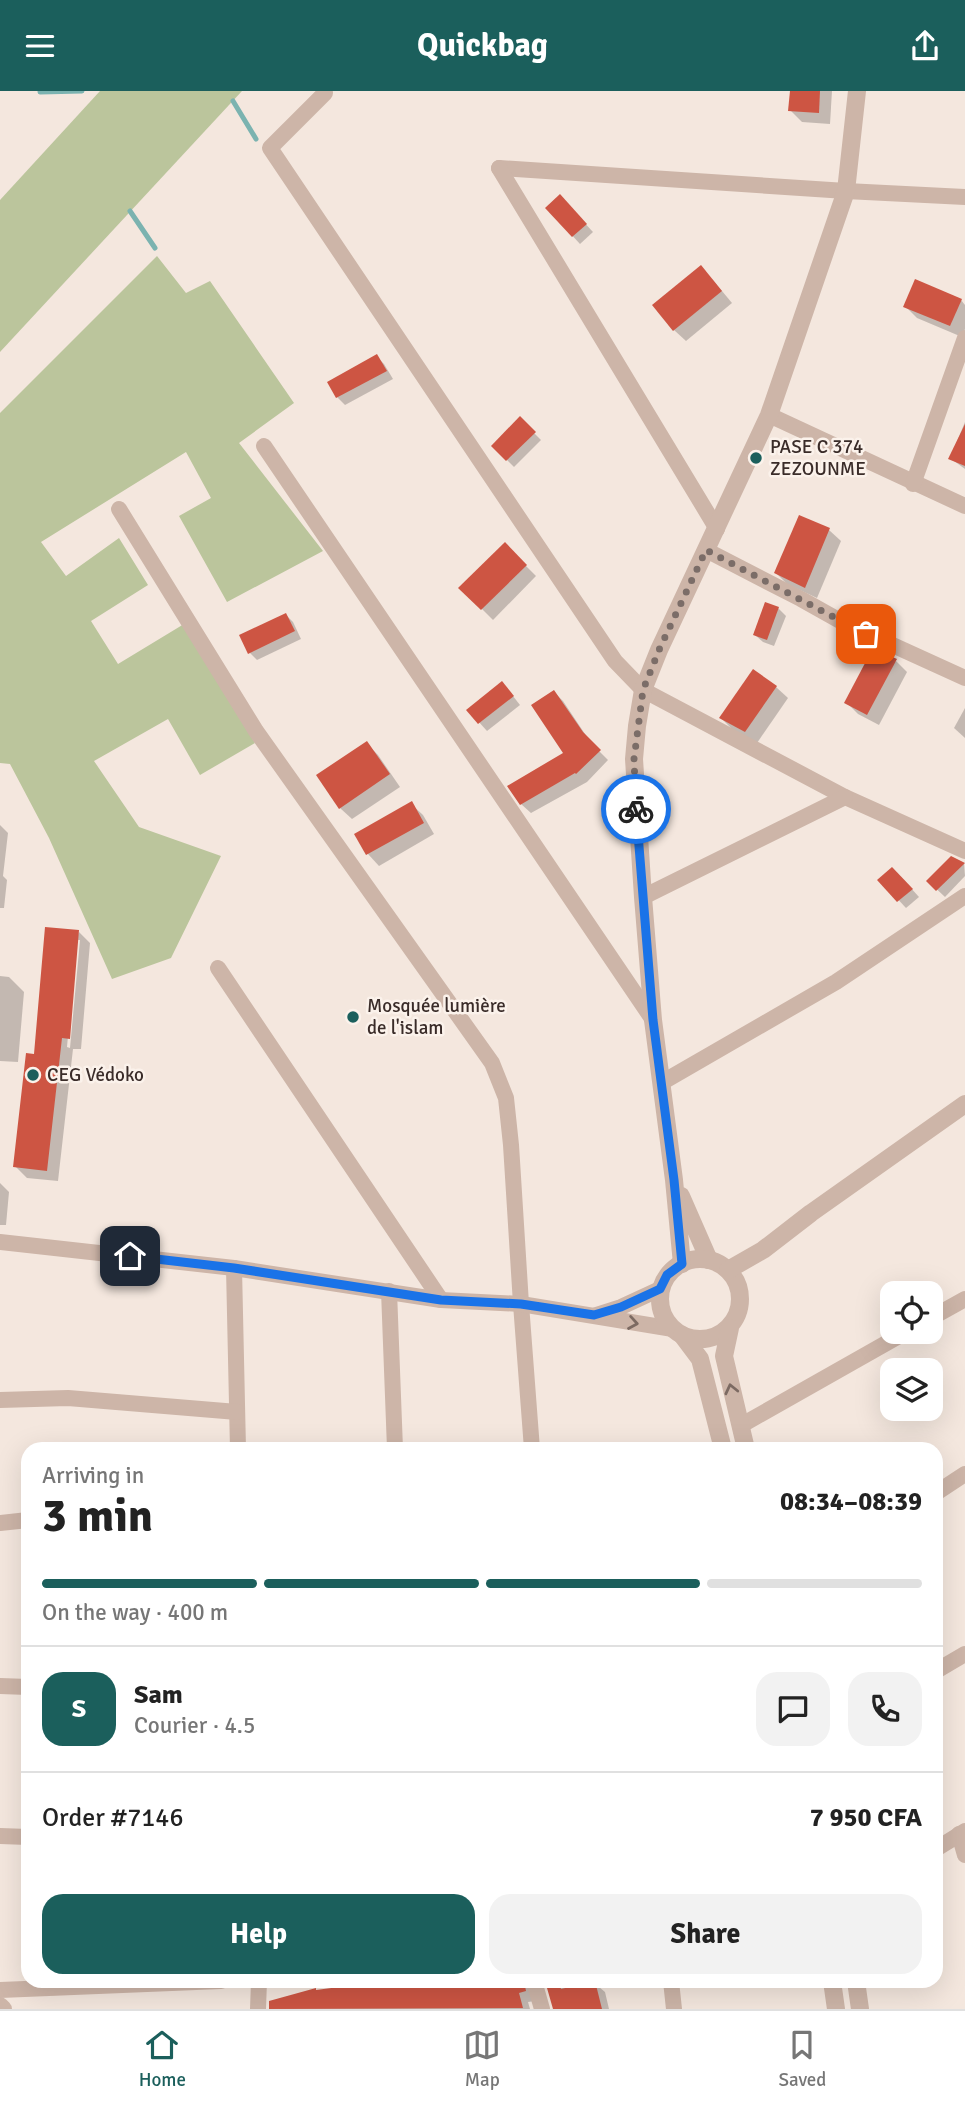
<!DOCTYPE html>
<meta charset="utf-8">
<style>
:root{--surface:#fff;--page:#f2f2f2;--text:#222;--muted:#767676;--line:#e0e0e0;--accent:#1b5f5c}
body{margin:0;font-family:Signika,sans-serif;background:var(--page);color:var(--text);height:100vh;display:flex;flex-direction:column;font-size:26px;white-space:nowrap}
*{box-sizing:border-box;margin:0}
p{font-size:23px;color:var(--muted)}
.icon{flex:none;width:38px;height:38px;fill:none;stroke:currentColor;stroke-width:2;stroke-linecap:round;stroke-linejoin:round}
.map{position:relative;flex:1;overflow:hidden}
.sheet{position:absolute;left:21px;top:1351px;width:922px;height:546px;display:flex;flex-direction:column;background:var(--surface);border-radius:21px;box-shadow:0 7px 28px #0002}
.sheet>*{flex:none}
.fabs{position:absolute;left:880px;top:1190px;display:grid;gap:14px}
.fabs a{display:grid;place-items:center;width:63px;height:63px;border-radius:14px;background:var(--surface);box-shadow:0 7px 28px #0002;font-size:35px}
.pin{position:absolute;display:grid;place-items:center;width:60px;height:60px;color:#fff;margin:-30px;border-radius:14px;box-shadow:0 4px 10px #0006}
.courier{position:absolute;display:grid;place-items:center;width:70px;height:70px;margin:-35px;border:5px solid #1a73e8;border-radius:50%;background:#fff;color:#222;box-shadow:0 2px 9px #0007}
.overview em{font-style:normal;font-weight:800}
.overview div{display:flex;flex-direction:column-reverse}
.overview{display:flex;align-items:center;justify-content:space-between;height:119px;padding:0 21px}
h1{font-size:46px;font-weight:800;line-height:52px}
.bar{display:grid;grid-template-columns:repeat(4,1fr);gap:10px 7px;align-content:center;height:84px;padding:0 21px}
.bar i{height:9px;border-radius:5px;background:var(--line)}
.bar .on{background:var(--accent)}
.bar p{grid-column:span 4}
.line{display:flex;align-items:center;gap:18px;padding:0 21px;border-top:2px solid var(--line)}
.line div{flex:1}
.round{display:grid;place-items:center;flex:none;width:74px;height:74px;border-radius:21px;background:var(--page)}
.primary-button{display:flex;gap:14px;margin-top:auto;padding:14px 21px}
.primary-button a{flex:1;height:80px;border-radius:21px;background:var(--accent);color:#fff;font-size:28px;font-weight:800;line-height:80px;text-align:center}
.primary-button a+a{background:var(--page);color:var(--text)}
header{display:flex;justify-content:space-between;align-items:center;height:91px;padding:0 21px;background:var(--accent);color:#fff;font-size:32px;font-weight:800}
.tab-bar{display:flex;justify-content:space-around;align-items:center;height:98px;border-top:2px solid var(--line);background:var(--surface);font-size:19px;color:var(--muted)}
.tab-bar a{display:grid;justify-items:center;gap:4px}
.tab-bar .on{color:var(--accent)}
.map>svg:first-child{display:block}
.green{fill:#bbc59c}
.shadow{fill:#0003;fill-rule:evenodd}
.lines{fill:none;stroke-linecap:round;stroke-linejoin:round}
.stream{stroke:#7bb3b0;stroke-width:5}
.building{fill:#cd5543}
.minor{stroke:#cdb5a8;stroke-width:16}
.tertiary{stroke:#cdb5a8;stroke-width:18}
.oneway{stroke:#7c6a62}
.done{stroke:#7b6d68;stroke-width:7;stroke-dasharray:0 12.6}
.route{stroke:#1a73e8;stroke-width:9}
.poi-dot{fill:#1b5f5c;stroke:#fbf2eb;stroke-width:2.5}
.labels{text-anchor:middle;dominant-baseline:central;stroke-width:5;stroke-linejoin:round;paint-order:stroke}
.poi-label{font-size:19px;fill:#3a2c29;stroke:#fbf2eb;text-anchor:start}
</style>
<header><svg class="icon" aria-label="menu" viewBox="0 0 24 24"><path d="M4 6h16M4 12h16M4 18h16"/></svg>Quickbag<svg class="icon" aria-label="share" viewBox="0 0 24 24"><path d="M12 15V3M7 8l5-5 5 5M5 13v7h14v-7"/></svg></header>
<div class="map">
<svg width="965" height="1918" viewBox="0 0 965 1918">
<rect width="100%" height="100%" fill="#f4e7de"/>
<g class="green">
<polygon points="100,0 242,0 0,261 0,109"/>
<polygon points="157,165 186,202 210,190 294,312 239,352 323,460 227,511 179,425 211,407 186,361 41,451 66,485 119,447 148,494 91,530 118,573 184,533 255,652 200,684 168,628 94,670 139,736 221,765 171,867 112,888 49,747 10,673 0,672 0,322"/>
</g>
<g class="shadow">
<polygon points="792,0 832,0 830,33 802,31 790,19"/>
<polygon points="567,113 593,141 580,153 547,117"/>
<polygon points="712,188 732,212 686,250 674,239"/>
<polygon points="961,209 965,214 965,238 962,246 917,227 905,215"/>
<polygon points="377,266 384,273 393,288 345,314 337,306 329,292"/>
<polygon points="520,328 541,349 514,376 493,355"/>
<polygon points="965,331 965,378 950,367"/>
<polygon points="800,426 829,439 841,450 817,507 787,493 776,482"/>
<polygon points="505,454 536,485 493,529 461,497"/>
<polygon points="778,517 786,525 774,555 763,551 755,544"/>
<polygon points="286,524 293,531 301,548 257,569 250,562"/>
<polygon points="896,570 907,581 879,634 858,623 846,611"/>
<polygon points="776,596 788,607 757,652 733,639 721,627"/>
<polygon points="509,600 520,614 487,640 468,619"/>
<polygon points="554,601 563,610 591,652 608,669 587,691 531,722 521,713 566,663"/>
<polygon points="965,617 965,647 954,637"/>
<polygon points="367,653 378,664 400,696 352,728 340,717"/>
<polygon points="411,713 423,724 434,743 379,775 368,763 356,744"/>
<polygon points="0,734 8,742 3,785 7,789 4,817 0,817"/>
<polygon points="964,772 965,785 945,806 928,790"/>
<polygon points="900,785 919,806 906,817 880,789"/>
<path d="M79,841L90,852L81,958H73L58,1090L27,1087L15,1075L35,965ZM77,849H80L70,957L67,956Z"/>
<polygon points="0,885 9,886 24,901 18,971 0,970"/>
<polygon points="0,1092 9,1101 6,1134 0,1134"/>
<polygon points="381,1890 544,1890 537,1892 535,1910 528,1911 530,1918 279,1918 279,1909 381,1892"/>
<polygon points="547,1890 598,1890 599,1896 605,1901 609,1918 554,1918"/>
</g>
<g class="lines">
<g class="stream">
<polyline points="40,1 82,0"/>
<polyline points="233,10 256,48"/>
<polyline points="130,120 155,157"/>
</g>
</g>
<g class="building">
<polygon points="790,0 820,0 819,22 788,20"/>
<polygon points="560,103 587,133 572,146 545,117"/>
<polygon points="701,174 722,200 673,240 652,214"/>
<polygon points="915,188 962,208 950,235 903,216"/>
<polygon points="377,263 387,280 336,307 327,291"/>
<polygon points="520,325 536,341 506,370 491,355"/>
<polygon points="965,333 965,375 948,368"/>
<polygon points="799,424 830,437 805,497 774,482"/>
<polygon points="505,451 527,474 481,519 458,497"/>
<polygon points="765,511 779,516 767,549 753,544"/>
<polygon points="286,522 295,540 248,563 239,544"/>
<polygon points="873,557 897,568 867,624 844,612"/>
<polygon points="753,578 777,595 745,641 719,627"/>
<polygon points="502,590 514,605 478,633 466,619"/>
<polygon points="554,599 583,641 601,659 576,683 575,682 520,714 507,695 563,662 531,614"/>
<polygon points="367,650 390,683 339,718 316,684"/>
<polygon points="412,710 424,732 366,764 354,743"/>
<polygon points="951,765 965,772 936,800 926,790"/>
<polygon points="892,776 913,798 897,811 877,789"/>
<polygon points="45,836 79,839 70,948 62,947 47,1080 13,1076 26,962 34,963"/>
<polygon points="385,1890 524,1890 526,1900 519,1902 523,1917 269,1918 269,1910 316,1897 316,1899"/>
<polygon points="545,1890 559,1890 561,1898 595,1890 602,1918 553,1918"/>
</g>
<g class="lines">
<g class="minor">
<polyline points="325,2 270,57 615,570 643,599 845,706 965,760"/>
<polyline points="499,77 846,100 965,106"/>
<polyline points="499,77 717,438"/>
<polyline points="769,324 965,415"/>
<polyline points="264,355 653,929"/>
<polyline points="913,393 965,247"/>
<polyline points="119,418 256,640 492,972 506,1007 511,1054 521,1213 532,1358"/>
<polyline points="706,459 801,508 842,531 965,587"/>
<polyline points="643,806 845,706"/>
<polyline points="218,877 441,1209"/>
<polyline points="661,992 836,891 965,805"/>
<polyline points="0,1151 234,1177 441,1209 521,1213 673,1238"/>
<polyline points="234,1177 238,1358"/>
<polyline points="389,1200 395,1358"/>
<polyline points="596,1224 621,1216 660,1198"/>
<polyline points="931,1227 965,1208"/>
<polyline points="0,1309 68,1307 237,1321"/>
<polyline points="740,1335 906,1241"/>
<polyline points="936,1402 965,1383"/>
<polyline points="0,1432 28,1429"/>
<polyline points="936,1580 965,1563"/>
<polyline points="0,1595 28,1596"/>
<polyline points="959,1743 965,1764"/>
<polyline points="0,1745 28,1746"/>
<polyline points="936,1758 965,1740"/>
<polyline points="534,1890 542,1918"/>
<polyline points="671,1890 674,1918"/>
<polyline points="0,1899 221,1890"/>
<polyline points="258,1918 259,1890"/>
</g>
<g class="tertiary">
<polyline points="681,1105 709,1169"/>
<circle cx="700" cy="1208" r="40"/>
<polyline points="682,1173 674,1089 653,929 643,806 634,668 637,635 643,599 659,559 769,324 846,100 857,0"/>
<polyline points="728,1179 763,1159 811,1122 965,1013"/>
<polyline points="730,1237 724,1265 746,1358"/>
<polyline points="682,1244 700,1268 723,1358"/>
<polyline points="832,1890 836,1918"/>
<polyline points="856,1890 860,1918"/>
<polyline points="0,1915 3,1918"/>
</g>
</g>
<defs><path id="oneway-chevron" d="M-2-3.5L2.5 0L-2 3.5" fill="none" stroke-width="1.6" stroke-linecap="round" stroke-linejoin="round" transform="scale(1.75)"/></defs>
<g class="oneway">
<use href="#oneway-chevron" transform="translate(633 1232) rotate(10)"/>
<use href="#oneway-chevron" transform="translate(731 1298) rotate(-103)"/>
</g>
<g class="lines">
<polyline class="done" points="636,718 634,668 643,599 659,559 706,459 866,543"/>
<polyline class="route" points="130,1165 234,1177 441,1209 521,1213 594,1224 621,1216 660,1198 667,1184 682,1173 674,1089 653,929 636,718"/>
</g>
<g class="poi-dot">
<circle cx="756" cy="367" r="7"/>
<circle cx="353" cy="926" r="7"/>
<circle cx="33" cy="984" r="7"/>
</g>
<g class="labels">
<g class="poi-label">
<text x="770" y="356">PASE C 374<tspan x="770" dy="22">ZEZOUNME</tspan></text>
<text x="367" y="915">Mosquée lumière<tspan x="367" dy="22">de l'islam</tspan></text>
<text x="47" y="984">CEG Védoko</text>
</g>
</g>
</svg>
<div class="fabs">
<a><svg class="icon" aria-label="locate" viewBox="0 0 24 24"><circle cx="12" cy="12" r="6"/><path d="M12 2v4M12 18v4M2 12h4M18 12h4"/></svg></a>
<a><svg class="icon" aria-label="layers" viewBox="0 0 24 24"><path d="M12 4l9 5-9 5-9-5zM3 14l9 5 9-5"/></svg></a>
</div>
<div class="pin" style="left:866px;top:543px;background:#ea580c"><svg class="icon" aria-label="bag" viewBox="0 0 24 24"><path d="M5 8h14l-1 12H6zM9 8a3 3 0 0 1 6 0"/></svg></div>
<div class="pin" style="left:130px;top:1165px;background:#1f2937"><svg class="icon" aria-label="home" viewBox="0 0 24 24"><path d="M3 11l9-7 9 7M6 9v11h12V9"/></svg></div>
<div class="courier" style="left:636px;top:718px"><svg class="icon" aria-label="bike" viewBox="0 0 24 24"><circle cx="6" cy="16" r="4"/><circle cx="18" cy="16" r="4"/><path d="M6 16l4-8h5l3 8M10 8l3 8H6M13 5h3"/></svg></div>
<section class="sheet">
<div class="overview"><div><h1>3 min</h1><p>Arriving in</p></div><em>08:34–08:39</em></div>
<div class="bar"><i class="on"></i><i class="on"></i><i class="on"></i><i></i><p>On the way · 400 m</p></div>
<div class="line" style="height:126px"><b class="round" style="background:var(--accent);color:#fff">S</b><div><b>Sam</b><p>Courier · 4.5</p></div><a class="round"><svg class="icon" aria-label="chat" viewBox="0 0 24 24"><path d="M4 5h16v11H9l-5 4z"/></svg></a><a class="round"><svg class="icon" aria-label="phone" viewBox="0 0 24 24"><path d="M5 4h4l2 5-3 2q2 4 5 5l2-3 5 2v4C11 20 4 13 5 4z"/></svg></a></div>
<div class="line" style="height:91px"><div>Order #7146</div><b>7 950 CFA</b></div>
<div class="primary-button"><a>Help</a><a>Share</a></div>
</section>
</div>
<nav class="tab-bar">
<a class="on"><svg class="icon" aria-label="home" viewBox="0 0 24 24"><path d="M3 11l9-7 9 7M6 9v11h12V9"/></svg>Home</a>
<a><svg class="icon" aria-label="map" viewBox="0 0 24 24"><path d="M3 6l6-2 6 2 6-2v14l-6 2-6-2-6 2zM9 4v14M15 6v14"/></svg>Map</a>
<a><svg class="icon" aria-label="saved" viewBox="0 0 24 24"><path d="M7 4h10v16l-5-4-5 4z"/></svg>Saved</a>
</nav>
